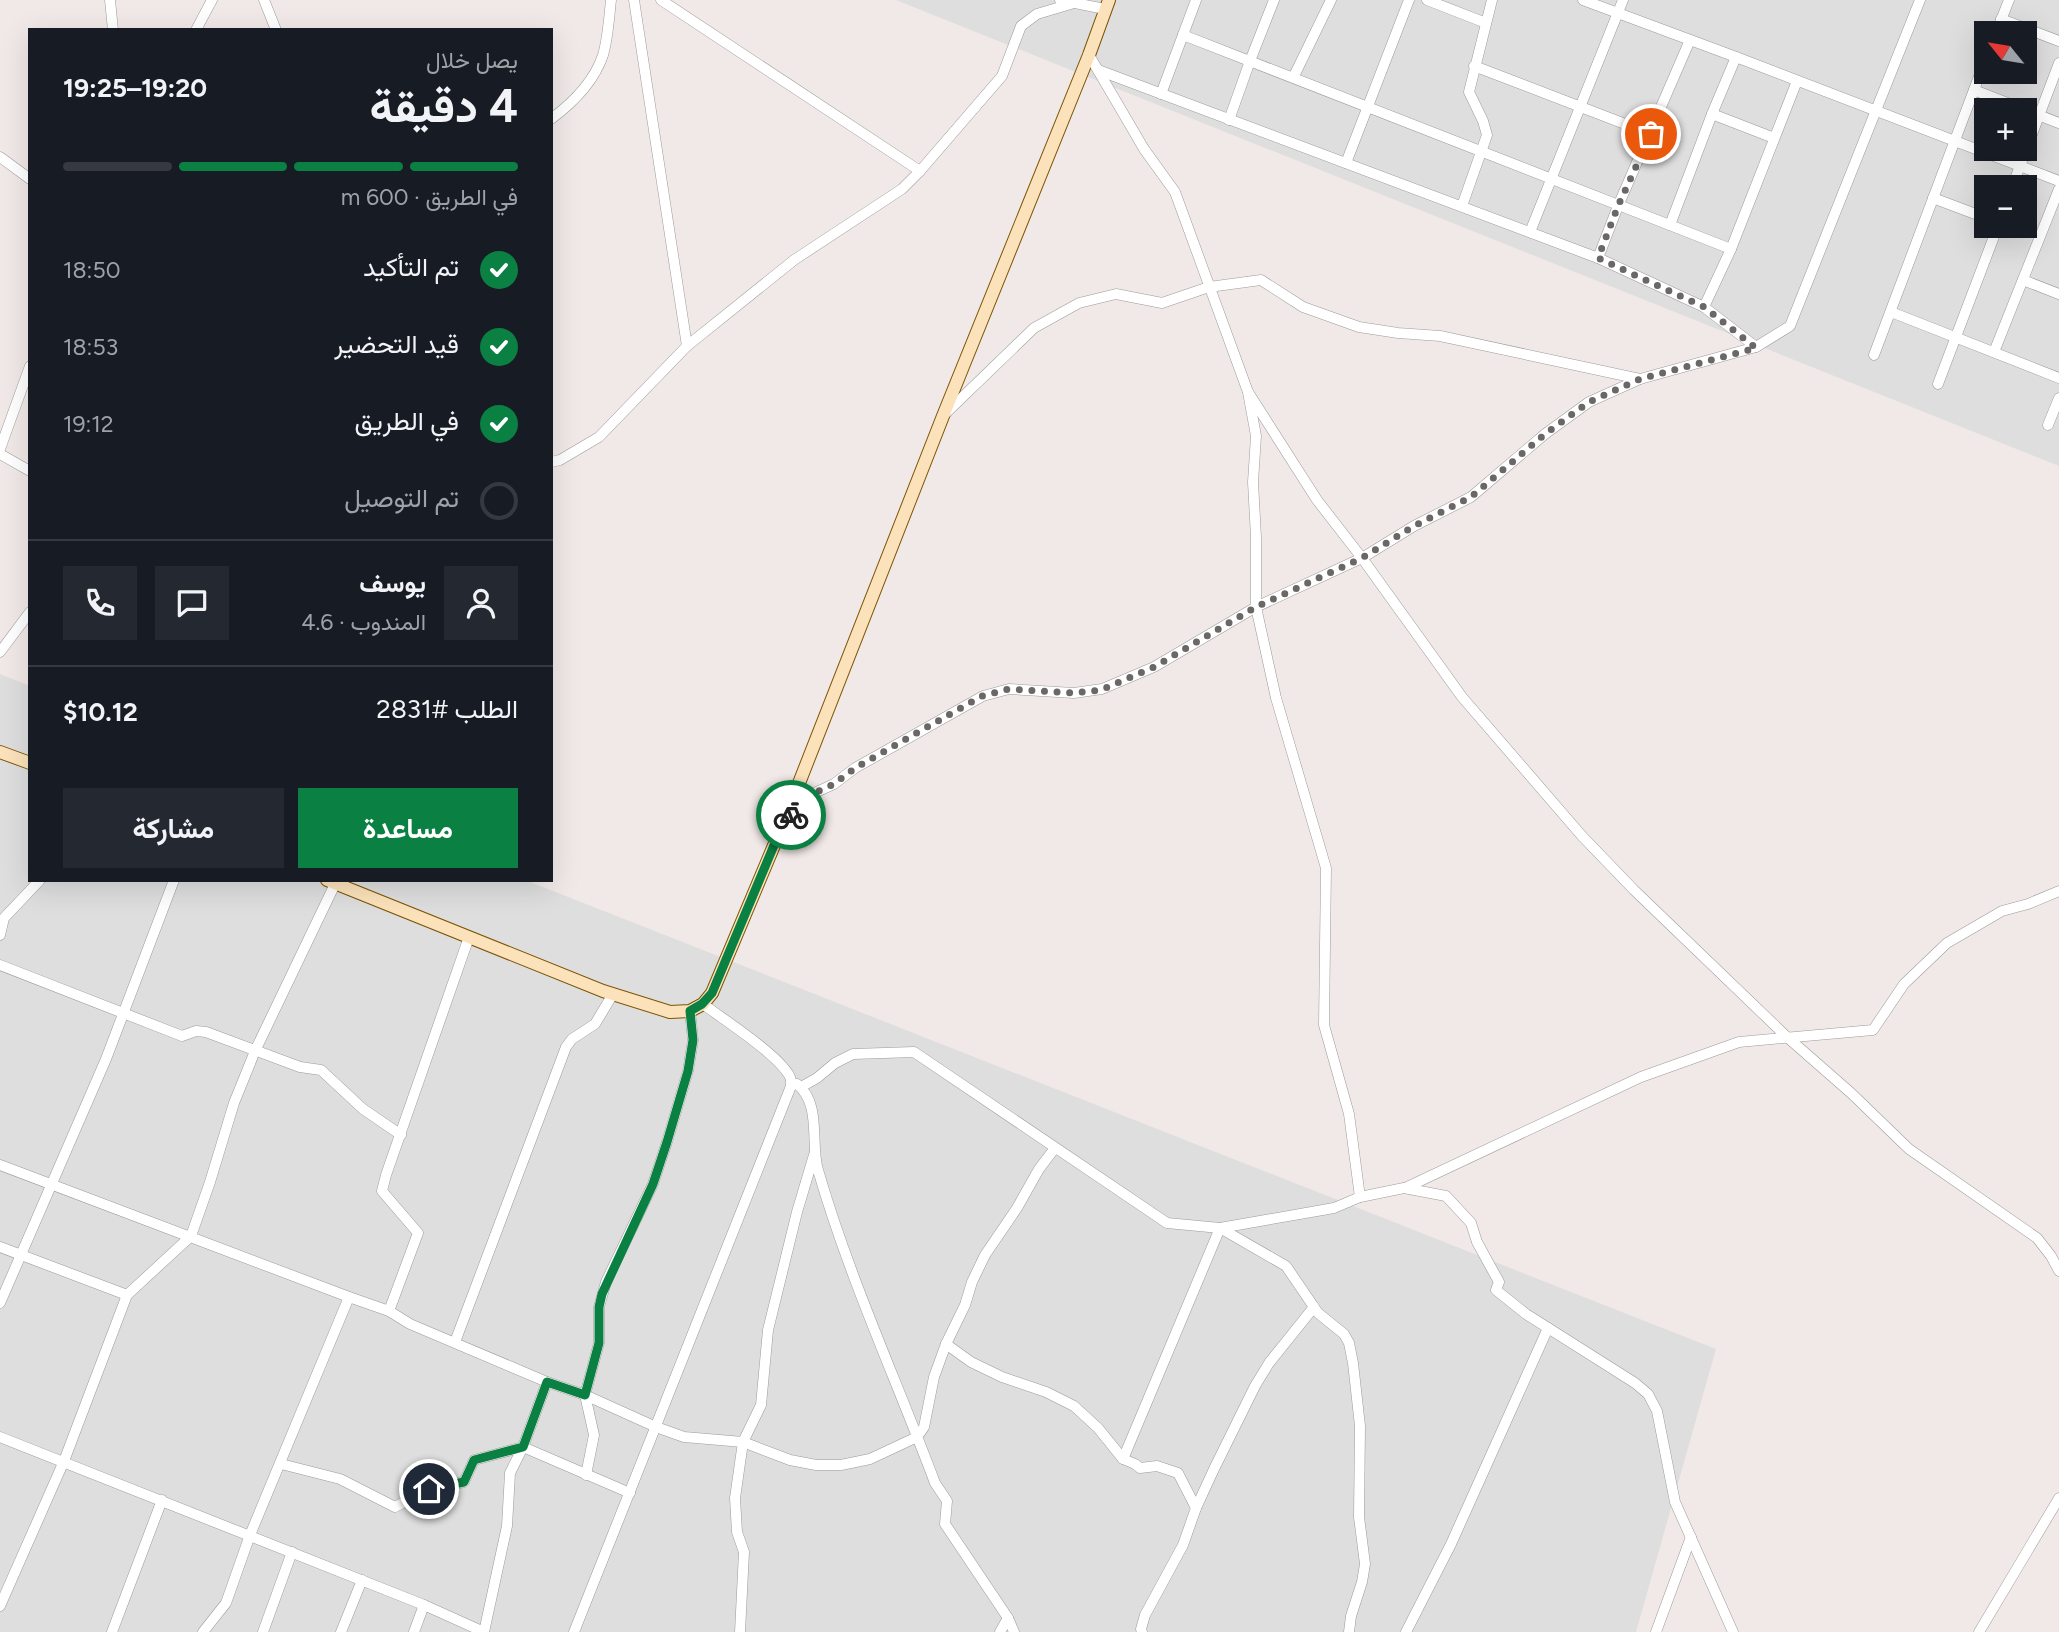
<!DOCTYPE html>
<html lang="ar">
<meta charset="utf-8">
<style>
:root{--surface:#171b24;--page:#242831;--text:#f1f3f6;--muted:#9ea1a6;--line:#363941;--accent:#0b8043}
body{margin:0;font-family:Figtree,Vazirmatn,sans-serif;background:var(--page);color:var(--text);direction:rtl;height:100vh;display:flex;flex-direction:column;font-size:26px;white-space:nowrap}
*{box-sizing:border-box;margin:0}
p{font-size:23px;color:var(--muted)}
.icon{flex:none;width:38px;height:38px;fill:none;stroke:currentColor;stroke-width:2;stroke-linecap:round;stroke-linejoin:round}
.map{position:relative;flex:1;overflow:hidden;direction:ltr}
.drawer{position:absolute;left:28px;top:28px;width:525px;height:854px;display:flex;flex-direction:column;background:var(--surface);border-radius:0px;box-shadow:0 7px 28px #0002;direction:rtl}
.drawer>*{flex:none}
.needle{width:46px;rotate:300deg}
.tools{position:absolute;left:1974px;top:21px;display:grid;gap:14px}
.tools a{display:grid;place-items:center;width:63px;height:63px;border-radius:0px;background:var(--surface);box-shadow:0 7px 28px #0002;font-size:35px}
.pin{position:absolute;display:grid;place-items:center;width:60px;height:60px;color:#fff;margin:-30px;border:4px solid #fff;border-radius:50%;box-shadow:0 2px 7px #0007}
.courier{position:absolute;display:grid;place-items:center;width:70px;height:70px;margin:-35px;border:5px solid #0b8043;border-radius:50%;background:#fff;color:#222;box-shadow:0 2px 9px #0007}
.head em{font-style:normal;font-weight:700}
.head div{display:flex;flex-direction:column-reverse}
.head{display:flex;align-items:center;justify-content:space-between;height:119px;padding:0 35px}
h1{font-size:46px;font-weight:700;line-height:52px}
.bar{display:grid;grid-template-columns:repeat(4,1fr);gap:10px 7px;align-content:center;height:84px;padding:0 35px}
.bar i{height:9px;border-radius:5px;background:var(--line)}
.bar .selected{background:var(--accent)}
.bar p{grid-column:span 4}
.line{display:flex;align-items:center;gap:18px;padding:0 35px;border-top:2px solid var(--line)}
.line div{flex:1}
.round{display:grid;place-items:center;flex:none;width:74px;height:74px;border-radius:0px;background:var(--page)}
ol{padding:0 35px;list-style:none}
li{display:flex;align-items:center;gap:21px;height:77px}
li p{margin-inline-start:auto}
li .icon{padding:7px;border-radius:50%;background:var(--accent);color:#fff;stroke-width:4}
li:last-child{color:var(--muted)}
li i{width:38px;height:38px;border:4px solid var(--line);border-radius:50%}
.primary-button{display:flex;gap:14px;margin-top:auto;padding:14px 35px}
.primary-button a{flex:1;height:80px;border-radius:0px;background:var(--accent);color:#fff;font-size:28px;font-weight:700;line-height:80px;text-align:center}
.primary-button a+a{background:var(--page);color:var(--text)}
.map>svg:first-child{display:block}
.residential{fill:#dfdede;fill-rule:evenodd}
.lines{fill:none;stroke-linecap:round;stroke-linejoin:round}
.street-casing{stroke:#9b9b9b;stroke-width:11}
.secondary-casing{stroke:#7c5403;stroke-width:14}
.street{stroke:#fff;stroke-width:10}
.secondary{stroke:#fbe2bb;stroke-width:12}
.done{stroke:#6a6766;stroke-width:7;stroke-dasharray:0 12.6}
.route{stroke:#0b8043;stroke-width:9}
</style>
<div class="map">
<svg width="2059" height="1632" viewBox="0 0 2059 1632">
<rect width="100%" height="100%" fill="#f1e9e7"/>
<g class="residential">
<path d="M896,0H2059V466ZM1986,33H2025V72H1986ZM1986,110H2025V149H1986ZM1986,187H2025V226H1986Z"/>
<polygon points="0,674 30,686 30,880 525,880 1716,1349 1636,1632 0,1632"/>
</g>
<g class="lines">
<defs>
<g id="street">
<polyline points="110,0 113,30"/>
<polyline points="264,0 276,30"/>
<polyline points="634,0 687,346"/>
<polyline points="661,0 920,171"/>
<polyline points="1060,0 1105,9"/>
<polyline points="1427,0 1486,23"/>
<polyline points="1583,0 1736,57 2059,181"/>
<polyline points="2001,19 2059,41"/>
<polyline points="196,30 212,0"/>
<polyline points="1996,33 2009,0"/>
<path d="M1183,35C1366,105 1548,178 1731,249"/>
<polyline points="1089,55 1144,149 1175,192 1248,392 1256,436 1253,482 1256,537 1256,607 1276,698 1326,868 1324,1025 1349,1114 1360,1197"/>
<polyline points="1474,66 1651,134"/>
<polyline points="1098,70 1598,258 1704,307 1756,347"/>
<polyline points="1294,76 1331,0"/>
<polyline points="1974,90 2059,123"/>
<polyline points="1161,94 1196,0"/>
<polyline points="1712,114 1774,138"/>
<path d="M551,119C574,102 594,82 603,55C608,38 609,18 611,0"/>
<polyline points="1229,120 1250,61 1274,0"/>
<polyline points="0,157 30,179"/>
<polyline points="1346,163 1409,0"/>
<polyline points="2012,187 2059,63"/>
<polyline points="1933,198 1986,218"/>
<polyline points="1462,206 1487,135 1483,121 1469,92 1492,0"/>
<polyline points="1670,225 1712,114 1736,57"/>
<polyline points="1530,232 1623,0"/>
<polyline points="1598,258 1618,206 1690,40"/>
<polyline points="2023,280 2059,294"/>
<polyline points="1704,307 1731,249 1797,81"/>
<polyline points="1891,312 2059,378"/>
<polyline points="1994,352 2059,189"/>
<polyline points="1874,355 1986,58"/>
<polyline points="1938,384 1998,226"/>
<polyline points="1248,392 1317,500 1362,558 1462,697 1582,836 1634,890 1787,1037 1851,1093 1909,1149 2037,1238 2051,1256 2059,1271"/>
<polyline points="946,413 1034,328 1079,303 1116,294 1162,303 1209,287 1261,280 1303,307 1359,327 1398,333 1440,336 1640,379"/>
<polyline points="2048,425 2059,398"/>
<polyline points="0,449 30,366"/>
<polyline points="0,454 30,471"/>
<polyline points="551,462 560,460 599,437 687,346 794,260 902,189 920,171 1002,76 1021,26 1037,14 1074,3 1075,0"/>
<polyline points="0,652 30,612"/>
<polyline points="786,821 810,795 834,784 855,768 983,696 1009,689 1074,693 1102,689 1154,667 1256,607 1362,558 1414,526 1471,497 1545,434 1589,402 1640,379 1756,347 1790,326 1920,0"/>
<polyline points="0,935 4,918 40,880"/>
<polyline points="0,965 182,1036 196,1031 206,1032 300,1067 321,1070 363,1109 401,1135"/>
<path d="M797,1084C822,1104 810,1144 818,1170C849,1277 896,1379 935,1483L947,1501L945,1524L1008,1618L1014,1632"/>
<polyline points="801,1087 817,1078 835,1063 853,1054 914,1052 1167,1223 1220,1228 1286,1266 1318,1313 1344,1334 1349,1343 1353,1363 1360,1426 1359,1517 1365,1564 1362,1582 1351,1616 1349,1632"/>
<polyline points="0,1165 349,1297 389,1311 410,1324 547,1382 585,1395 656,1427 684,1437 743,1442 790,1460 816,1465 841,1465 870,1459 917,1437 924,1427 934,1377 946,1344 965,1305 972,1282 985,1255 1017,1208 1039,1169 1055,1148"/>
<polyline points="1405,1188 1641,1077 1739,1042 1873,1030 1904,984 1947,943 2002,911 2028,904 2059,891"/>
<polyline points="0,1247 127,1295"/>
<polyline points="0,1303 106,1059 174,880"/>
<polyline points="389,1311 418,1233 382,1191 386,1175 469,937"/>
<polyline points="455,1342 566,1047 572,1039 595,1024 613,994"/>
<polyline points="946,1344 971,1362 1002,1377 1046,1392 1074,1406 1098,1428 1123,1459 1135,1464 1140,1468 1157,1466 1178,1473 1196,1508"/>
<polyline points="0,1437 424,1605 484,1632"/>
<polyline points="1123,1459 1220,1228 1334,1208 1360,1197 1404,1188 1446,1196 1471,1223 1477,1242 1499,1282 1496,1290 1526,1314 1635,1383 1648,1394 1657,1411 1675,1502 1733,1632"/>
<polyline points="281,1464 340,1479 395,1507 429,1489 464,1482 474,1460 523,1447 630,1493"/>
<polyline points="586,1475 594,1435 585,1395 599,1343 599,1307 606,1282 653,1184 667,1142 688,1071 693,1040 690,1011"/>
<polyline points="0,1606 64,1461 127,1295 191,1236 210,1182 234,1103 255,1051 335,884"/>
<polyline points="112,1632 162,1500"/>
<polyline points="203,1632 226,1603 250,1535 349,1297"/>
<polyline points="263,1632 292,1552"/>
<polyline points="341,1632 362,1580"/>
<polyline points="414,1632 424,1605"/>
<polyline points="484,1632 507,1526 510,1473 523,1447 547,1382"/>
<path d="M574,1632L791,1086C791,1080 792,1080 789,1075C776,1053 724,1020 703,1004"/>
<polyline points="740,1632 744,1552 737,1532 735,1498 743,1442 761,1405 768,1330 797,1212 814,1155"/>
<polyline points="1000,1632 1008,1618"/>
<polyline points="1142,1632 1141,1629 1145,1615 1183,1545 1196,1508 1214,1469 1255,1386 1269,1363 1314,1307"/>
<polyline points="1406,1632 1451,1544 1548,1328"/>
<polyline points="1656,1632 1691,1537"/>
<polyline points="1979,1632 2059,1498"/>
</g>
<g id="secondary">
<polyline points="0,752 30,763"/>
<polyline points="327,880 603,991 670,1012 690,1011 703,1004 712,993 783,824 943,416 1089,55 1109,0"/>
</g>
</defs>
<use href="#street" class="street-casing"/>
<use href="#secondary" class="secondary-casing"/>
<use href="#street" class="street"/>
<use href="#secondary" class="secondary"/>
</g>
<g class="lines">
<polyline class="done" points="791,815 810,795 834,784 855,768 982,696 1009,689 1074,693 1101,690 1154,667 1256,607 1362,558 1414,526 1471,497 1545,434 1589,402 1640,379 1756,348 1704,307 1598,258 1618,206 1651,134"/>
<polyline class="route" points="429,1489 464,1482 474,1460 523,1447 547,1382 585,1395 599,1343 599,1307 602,1294 653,1184 667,1142 688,1071 693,1040 690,1011 702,1004 712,993 783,824 791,815"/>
</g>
</svg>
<div class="tools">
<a><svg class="needle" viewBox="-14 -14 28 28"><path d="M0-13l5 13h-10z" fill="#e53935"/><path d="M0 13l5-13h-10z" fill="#9ea1a6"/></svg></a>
<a>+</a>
<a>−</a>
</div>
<div class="pin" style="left:1651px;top:134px;background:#ea580c"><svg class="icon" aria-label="bag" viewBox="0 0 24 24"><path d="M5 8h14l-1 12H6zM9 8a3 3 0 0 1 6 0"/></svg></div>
<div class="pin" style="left:429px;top:1489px;background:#1f2937"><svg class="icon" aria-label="home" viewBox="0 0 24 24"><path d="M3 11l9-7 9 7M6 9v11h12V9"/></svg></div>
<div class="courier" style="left:791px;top:815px"><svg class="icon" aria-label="bike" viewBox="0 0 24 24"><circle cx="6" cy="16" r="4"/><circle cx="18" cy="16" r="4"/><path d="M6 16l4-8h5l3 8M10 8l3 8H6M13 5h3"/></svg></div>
<section class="drawer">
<div class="head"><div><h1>4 دقيقة</h1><p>يصل خلال</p></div><em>19:20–19:25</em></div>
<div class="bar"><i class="selected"></i><i class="selected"></i><i class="selected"></i><i></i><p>في الطريق · 600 m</p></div>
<ol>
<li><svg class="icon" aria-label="check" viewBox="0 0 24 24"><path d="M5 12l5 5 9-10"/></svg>تم التأكيد<p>18:50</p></li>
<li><svg class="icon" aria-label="check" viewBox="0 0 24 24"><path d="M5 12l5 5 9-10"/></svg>قيد التحضير<p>18:53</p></li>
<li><svg class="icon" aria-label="check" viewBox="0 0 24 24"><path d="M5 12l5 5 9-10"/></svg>في الطريق<p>19:12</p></li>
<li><i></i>تم التوصيل</li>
</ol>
<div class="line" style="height:126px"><a class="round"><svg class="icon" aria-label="person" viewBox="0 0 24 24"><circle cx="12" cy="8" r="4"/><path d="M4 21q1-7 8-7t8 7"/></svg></a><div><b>يوسف</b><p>المندوب · 4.6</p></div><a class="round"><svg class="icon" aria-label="chat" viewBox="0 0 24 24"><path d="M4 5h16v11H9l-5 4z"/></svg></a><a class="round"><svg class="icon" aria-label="phone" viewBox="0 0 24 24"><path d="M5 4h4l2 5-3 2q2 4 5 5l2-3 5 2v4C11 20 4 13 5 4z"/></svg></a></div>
<div class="line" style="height:91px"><div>الطلب #2831</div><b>$10.12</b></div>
<div class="primary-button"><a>مساعدة</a><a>مشاركة</a></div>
</section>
</div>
